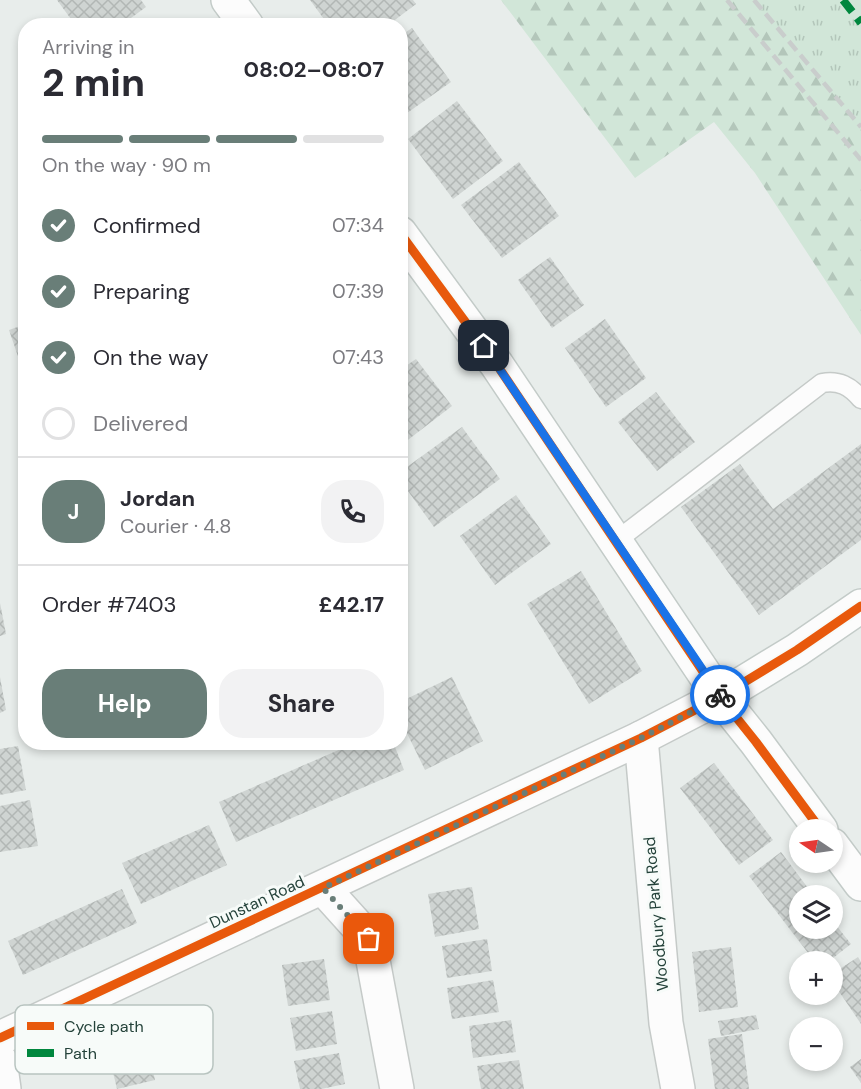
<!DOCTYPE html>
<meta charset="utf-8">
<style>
:root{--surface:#fff;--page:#f2f2f3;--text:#2b2b33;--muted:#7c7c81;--line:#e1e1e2;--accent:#697e78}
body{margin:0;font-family:"DM Sans",sans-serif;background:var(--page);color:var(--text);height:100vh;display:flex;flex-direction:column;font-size:22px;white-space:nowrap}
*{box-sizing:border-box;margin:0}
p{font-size:20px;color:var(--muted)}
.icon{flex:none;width:33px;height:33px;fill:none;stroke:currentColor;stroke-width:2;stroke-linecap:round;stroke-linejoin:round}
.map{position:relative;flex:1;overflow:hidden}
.drawer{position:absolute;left:18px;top:18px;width:390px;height:732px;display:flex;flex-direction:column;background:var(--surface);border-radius:24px;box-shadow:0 3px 9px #0003}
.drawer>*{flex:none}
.needle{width:39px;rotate:283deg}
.controls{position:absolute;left:789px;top:819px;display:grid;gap:12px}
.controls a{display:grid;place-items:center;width:54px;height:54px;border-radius:50%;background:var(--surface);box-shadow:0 3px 9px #0003;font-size:30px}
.pin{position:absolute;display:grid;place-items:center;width:51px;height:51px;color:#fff;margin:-26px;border-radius:12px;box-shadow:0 3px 9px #0006}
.courier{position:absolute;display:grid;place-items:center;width:60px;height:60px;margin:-30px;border:4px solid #1a73e8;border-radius:50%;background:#fff;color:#222;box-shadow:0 2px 8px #0007}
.summary em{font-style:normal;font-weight:700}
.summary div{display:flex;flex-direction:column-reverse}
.summary{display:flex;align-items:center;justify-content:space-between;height:102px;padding:0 24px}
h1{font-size:39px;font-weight:700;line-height:45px}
.bar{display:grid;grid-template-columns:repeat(4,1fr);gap:9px 6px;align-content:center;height:72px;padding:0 24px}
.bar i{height:8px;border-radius:4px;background:var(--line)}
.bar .selected{background:var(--accent)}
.bar p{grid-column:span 4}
.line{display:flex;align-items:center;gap:15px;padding:0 24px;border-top:2px solid var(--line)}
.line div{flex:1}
.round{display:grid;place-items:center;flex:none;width:63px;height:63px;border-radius:24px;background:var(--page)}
ol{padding:0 24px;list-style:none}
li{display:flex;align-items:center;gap:18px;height:66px}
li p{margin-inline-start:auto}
li .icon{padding:6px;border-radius:50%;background:var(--accent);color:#fff;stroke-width:4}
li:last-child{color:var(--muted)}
li i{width:33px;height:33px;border:3px solid var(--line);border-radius:50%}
.cta{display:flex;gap:12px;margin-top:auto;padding:12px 24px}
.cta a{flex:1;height:69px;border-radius:24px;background:var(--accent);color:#fff;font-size:24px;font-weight:700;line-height:69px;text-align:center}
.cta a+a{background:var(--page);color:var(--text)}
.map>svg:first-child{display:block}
.forest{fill:url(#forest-firs)}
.park{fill:url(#park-tufts)}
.building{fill:url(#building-cross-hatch)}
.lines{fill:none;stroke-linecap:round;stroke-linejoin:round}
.lane-casing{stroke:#c5cac8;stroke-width:21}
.street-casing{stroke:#c5cac8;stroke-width:36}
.secondary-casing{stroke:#c3cbc8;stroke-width:36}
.lane{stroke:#fcfcfc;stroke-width:18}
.street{stroke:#fcfcfc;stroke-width:33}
.secondary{stroke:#fcfcfc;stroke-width:33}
.rail{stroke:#c9cdcc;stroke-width:4.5;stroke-dasharray:12 6;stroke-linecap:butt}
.quiet{stroke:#00873e;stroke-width:8;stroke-dasharray:15 8;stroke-linecap:butt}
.cycleway-casing{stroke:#f7fbf9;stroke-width:13}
.cycleway{stroke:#e8590c;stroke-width:9}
.done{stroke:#697e78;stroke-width:6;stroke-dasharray:0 10.8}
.route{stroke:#1a73e8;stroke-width:8}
.labels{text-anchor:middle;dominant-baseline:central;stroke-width:6;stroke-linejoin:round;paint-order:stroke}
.street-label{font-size:16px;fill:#24423a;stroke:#f7fbf9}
.key{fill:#f7fbf9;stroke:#b8c4c0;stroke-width:1.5}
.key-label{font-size:16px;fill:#24423a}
</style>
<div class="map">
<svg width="861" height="1089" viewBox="0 0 861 1089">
<defs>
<pattern id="forest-firs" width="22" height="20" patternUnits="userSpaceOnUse" patternTransform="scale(1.5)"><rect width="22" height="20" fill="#d1e6d8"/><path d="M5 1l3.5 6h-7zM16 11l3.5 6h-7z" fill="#b3c6ba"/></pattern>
<pattern id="park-tufts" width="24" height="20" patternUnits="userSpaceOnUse" patternTransform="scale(1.5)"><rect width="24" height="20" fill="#d1e6d8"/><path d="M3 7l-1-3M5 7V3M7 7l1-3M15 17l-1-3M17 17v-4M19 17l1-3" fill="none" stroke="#b3c6ba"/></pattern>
<pattern id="building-cross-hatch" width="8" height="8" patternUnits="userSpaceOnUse" patternTransform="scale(1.5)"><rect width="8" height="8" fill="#cfd4d2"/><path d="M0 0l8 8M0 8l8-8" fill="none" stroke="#b2b7b5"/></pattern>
</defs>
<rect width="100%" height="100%" fill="#e8edeb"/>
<polygon class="forest" points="501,0 861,0 861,335 755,173 714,122 635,178"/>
<polygon class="park" points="754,0 861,0 861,127"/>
<g class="building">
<polygon points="57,0 141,0 146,7 120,26 76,26"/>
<polygon points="310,0 413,0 416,4 387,26 329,26"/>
<polygon points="156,18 161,26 147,26"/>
<polygon points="412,28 451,82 400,118 400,36"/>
<polygon points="457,101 503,161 453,199 408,139"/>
<polygon points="519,162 559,216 502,258 461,205"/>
<polygon points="550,257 584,305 552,328 518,280"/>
<polygon points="605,319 646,378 606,407 565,348"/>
<polygon points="26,324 26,367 22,368 9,330"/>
<polygon points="416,359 452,406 400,446 400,370"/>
<polygon points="656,392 695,442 657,471 618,422"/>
<polygon points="462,427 500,479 434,527 400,480 400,472"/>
<polygon points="861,444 861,540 759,615 681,507 740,464 773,509"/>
<polygon points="516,495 551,544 495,585 460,536"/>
<polygon points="581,571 642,671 589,704 527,604"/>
<polygon points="0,603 6,634 0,636"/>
<polygon points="0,677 6,710 0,713"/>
<polygon points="452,677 483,741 425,770 400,719 400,702"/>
<polygon points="357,742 393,742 404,770 236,842 219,802"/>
<polygon points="18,746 26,790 0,795 0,749"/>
<polygon points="714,763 773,840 739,865 680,788"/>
<polygon points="30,800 38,846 0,852 0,806"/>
<polygon points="209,825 227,865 141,904 122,863"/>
<polygon points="781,852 814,896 800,896 800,928 832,928 832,920 851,944 828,962 815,962 749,876"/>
<polygon points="472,887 479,929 435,937 428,894"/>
<polygon points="122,889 137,923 23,975 8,941"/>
<polygon points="487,939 492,971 447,978 442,946"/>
<polygon points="731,947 738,1007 699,1012 692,952"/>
<polygon points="858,957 861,962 861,1024 832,981 832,974"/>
<polygon points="324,959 330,1000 288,1006 282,965"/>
<polygon points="493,980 499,1012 452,1019 447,988"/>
<polygon points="332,1011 337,1044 296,1051 290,1018"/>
<polygon points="756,1015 759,1029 721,1036 718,1021"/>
<polygon points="511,1020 516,1052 473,1058 469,1026"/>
<polygon points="742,1034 749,1089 715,1089 708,1039"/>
<polygon points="146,1038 155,1080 117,1089 107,1047"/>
<polygon points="339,1053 345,1084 321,1089 300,1089 294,1061"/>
<polygon points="861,1059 861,1083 850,1067"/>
<polygon points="519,1060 524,1089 481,1089 477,1066"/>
</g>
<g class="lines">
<defs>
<path id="lane" d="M616,541L822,383C839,380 850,386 861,399"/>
<g id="street">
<polyline points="641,738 666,1023 678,1089"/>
<polyline points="323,888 369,939 397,1089"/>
<polyline points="0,1038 641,738 720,697"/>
<polyline points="0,1060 4,1089"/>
</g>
<g id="secondary">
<polyline points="228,0 247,26"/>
<polyline points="400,233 497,365 720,697 756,742 821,830"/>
<polyline points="720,697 797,650 861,606"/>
<polyline points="832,845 861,884"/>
</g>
</defs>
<use href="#lane" class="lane-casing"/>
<use href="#street" class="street-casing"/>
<use href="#secondary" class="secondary-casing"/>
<use href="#lane" class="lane"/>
<use href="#street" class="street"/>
<use href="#secondary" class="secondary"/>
<g class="rail">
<polyline points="727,0 861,160"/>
<polyline points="754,0 861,127"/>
</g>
<polyline class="quiet" points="843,0 861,23"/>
<defs>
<g id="cycleway">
<polyline points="400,233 497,365 720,697 756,742 821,830"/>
<polyline points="0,1038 641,738 720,697 797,650 861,606"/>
</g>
</defs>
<use href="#cycleway" class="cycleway-casing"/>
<use href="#cycleway" class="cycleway"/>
</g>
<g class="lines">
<polyline class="done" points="369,939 323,888 641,738 720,697 720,695"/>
<polyline class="route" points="484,346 720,695"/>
</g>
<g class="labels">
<g class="street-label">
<text transform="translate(257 902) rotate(-25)">Dunstan Road</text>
<text transform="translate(656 914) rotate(-95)">Woodbury Park Road</text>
</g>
</g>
<rect x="15" y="1005" width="198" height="69" rx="9" class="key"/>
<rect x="27" y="1022" width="27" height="8" fill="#e8590c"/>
<rect x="27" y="1049" width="27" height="8" fill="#00873e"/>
<g class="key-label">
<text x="64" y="1032">Cycle path</text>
<text x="64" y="1059">Path</text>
</g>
</svg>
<div class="controls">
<a><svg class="needle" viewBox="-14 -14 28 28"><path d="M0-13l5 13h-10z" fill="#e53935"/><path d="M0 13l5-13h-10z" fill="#7c7c81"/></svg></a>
<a><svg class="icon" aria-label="layers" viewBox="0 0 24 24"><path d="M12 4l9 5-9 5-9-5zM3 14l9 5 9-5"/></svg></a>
<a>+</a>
<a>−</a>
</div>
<div class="pin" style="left:369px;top:939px;background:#ea580c"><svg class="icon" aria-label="bag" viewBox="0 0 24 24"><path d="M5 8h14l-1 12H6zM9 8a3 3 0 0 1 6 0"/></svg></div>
<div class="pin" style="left:484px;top:346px;background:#1f2937"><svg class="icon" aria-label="home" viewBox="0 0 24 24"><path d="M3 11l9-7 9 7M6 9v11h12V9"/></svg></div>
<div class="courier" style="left:720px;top:695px"><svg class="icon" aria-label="bike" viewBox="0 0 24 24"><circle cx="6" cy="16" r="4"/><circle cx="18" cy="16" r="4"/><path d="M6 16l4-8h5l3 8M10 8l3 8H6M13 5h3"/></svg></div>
<section class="drawer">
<div class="summary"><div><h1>2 min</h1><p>Arriving in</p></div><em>08:02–08:07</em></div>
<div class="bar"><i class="selected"></i><i class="selected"></i><i class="selected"></i><i></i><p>On the way · 90 m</p></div>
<ol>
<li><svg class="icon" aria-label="check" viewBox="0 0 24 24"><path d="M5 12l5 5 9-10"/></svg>Confirmed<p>07:34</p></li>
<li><svg class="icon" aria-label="check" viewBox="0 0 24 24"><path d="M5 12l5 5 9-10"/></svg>Preparing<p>07:39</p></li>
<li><svg class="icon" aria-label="check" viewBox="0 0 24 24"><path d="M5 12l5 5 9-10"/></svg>On the way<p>07:43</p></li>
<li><i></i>Delivered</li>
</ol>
<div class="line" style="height:108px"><b class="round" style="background:var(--accent);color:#fff">J</b><div><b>Jordan</b><p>Courier · 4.8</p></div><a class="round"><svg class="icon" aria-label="phone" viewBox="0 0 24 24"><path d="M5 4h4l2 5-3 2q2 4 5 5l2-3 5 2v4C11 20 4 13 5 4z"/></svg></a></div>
<div class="line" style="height:78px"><div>Order #7403</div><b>£42.17</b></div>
<div class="cta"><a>Help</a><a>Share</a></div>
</section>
</div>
